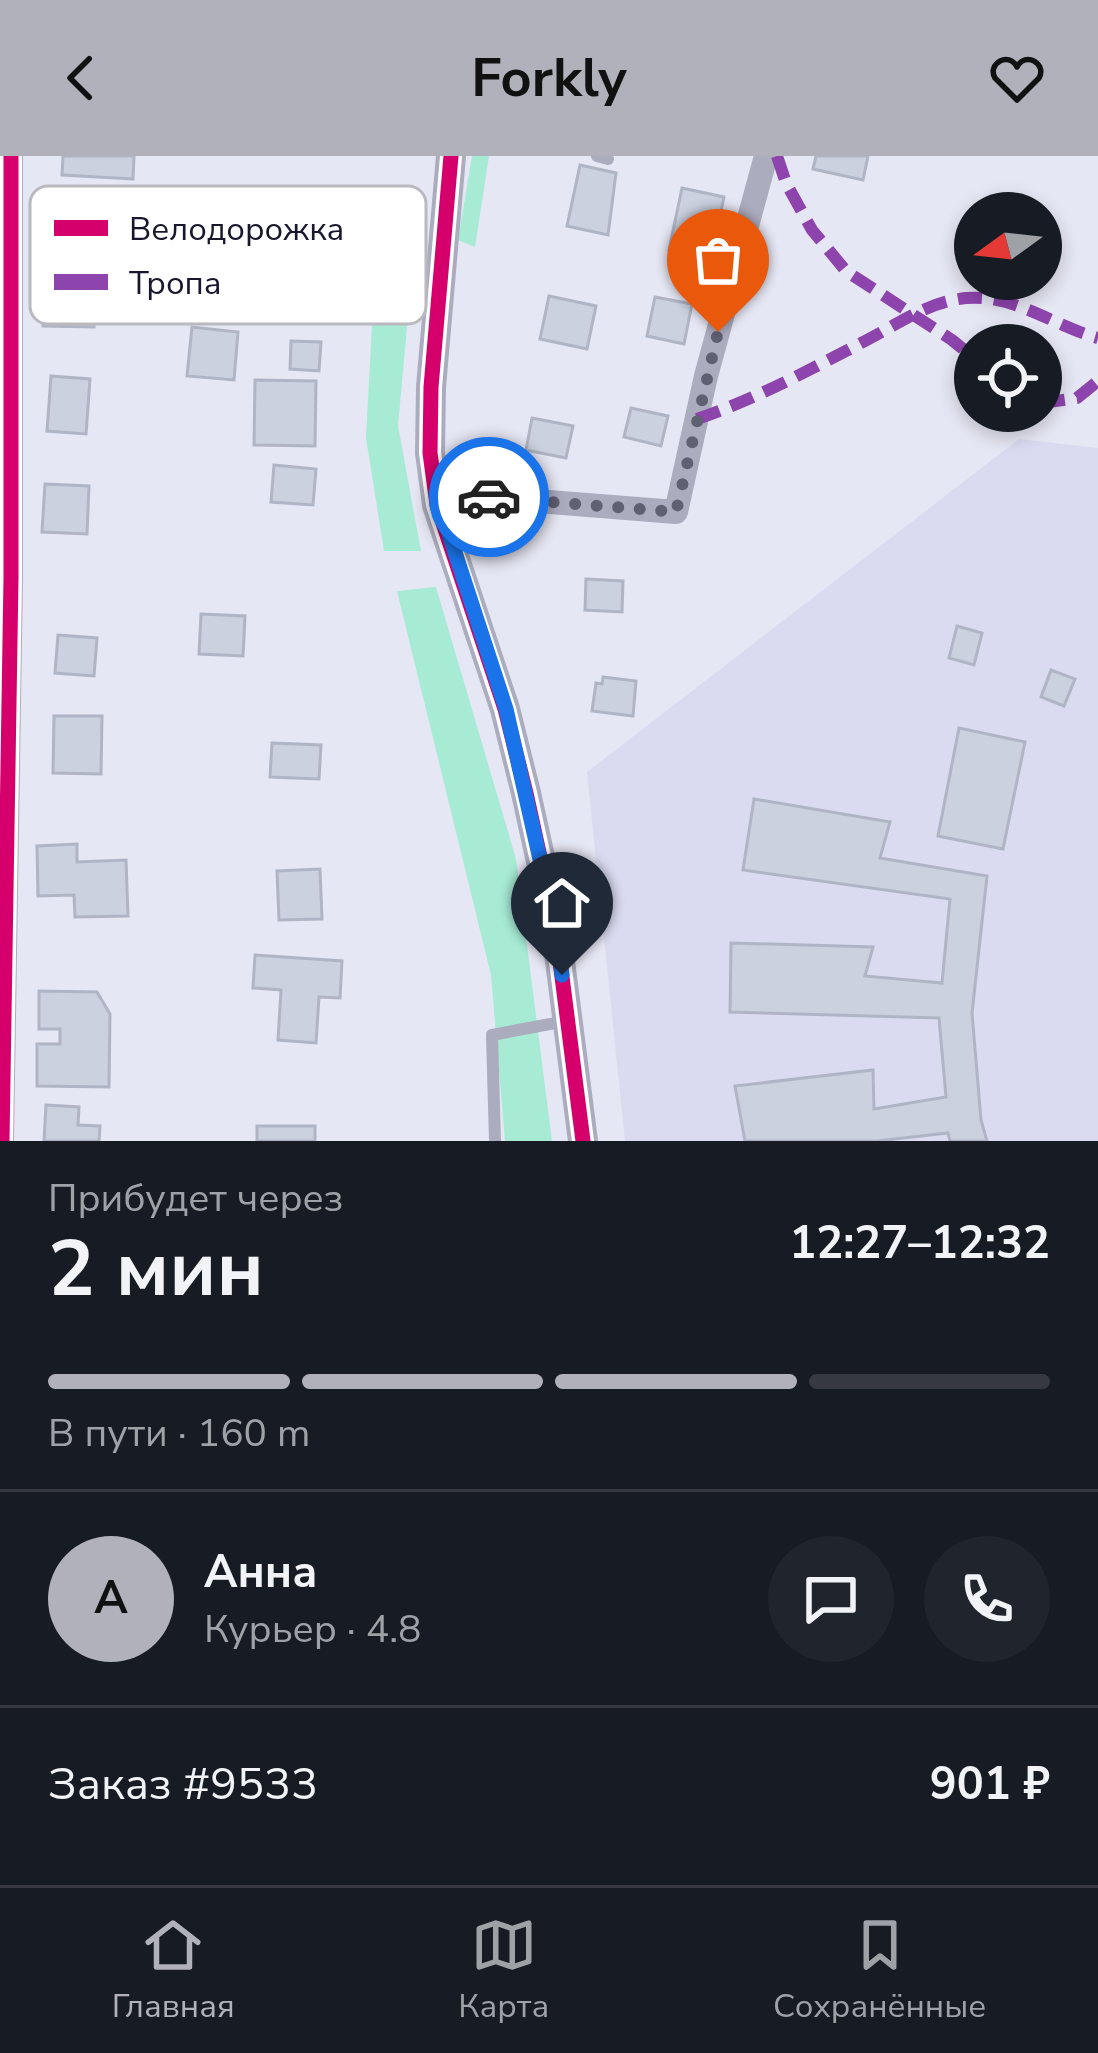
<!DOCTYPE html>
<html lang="ru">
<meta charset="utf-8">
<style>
:root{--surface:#171b24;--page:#20242c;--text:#f1f3f6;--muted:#9ea1a6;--line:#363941;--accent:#b0b1bb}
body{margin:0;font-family:"Nunito Sans",sans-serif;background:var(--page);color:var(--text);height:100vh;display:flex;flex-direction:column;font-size:45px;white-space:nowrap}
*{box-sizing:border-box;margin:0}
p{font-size:39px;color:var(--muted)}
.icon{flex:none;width:66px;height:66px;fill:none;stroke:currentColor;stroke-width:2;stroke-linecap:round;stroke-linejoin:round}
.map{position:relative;height:985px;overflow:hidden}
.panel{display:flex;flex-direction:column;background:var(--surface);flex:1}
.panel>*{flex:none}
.needle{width:78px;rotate:255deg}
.controls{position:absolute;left:954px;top:36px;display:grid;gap:24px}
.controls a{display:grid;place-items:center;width:108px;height:108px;border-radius:50%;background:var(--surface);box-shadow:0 6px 18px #0003;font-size:60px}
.pin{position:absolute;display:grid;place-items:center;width:102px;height:102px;color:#fff;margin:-123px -51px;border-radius:50% 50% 50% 0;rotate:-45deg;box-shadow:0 0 12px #0007}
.pin .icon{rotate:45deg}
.courier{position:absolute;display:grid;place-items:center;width:120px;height:120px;margin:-60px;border:9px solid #1a73e8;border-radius:50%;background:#fff;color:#222;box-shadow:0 3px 15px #0007}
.summary em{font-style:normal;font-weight:700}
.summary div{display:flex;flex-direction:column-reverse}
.summary{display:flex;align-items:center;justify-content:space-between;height:204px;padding:0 48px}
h1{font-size:78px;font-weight:700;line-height:90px}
.bar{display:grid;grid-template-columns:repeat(4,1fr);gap:18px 12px;align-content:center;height:144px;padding:0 48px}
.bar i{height:15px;border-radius:9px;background:var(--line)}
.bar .on{background:var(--accent)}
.bar p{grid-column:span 4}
.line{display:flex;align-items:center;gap:30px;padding:0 48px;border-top:3px solid var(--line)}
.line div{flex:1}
.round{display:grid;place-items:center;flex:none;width:126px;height:126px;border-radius:63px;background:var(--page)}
header{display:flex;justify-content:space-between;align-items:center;height:156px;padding:0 48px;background:var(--accent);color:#111;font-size:54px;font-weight:700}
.dock{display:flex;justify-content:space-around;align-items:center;height:168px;border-top:3px solid var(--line);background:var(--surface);font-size:33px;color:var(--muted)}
.dock a{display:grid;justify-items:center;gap:6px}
.dock .on{color:var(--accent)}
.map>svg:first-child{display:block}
.built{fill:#dadbf0}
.green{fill:#a7ebd5}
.building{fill:#ccd1e0;stroke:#b0b5c5;stroke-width:3}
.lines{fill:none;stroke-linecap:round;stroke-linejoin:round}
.service{stroke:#acacbf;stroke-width:12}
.minor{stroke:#acacbf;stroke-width:24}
.tertiary{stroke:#acacbf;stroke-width:30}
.quiet{stroke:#8e44ad;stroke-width:12;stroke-dasharray:24 12;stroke-linecap:butt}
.cycleway-casing{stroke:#fff;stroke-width:22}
.cycleway{stroke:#d6006c;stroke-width:15}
.done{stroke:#606073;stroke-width:12;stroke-dasharray:0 21.6}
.route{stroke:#1a73e8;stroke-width:15}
.key{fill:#fff;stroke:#bab9c0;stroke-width:3}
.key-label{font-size:33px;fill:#18172d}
</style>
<header><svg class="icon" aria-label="back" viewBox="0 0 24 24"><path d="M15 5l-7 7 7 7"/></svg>Forkly<svg class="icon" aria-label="heart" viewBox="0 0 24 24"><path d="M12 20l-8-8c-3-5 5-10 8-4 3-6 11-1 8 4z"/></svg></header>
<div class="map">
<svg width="1098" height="985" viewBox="0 0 1098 985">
<rect width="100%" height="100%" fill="#e6e7f4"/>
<polygon class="built" points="1019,283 1098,292 1098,985 625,985 587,616"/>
<g class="green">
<polygon points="472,0 489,0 475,91 458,84"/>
<polygon points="376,91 413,105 398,270 421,395 384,395 366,282"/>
<polygon points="436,431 516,703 552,985 505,985 491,819 397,435"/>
</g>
<g class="building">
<polygon points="63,0 134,0 133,23 62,19"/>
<polygon points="816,0 868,0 863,24 813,13"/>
<polygon points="580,9 616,17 608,79 567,70"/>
<polygon points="682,32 724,41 711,102 669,94"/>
<polygon points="61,101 95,101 94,171 43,170 43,132 60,132"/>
<polygon points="549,140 596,150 587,193 540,183"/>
<polygon points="655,141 692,148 684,188 647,180"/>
<polygon points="192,171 238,176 234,224 187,220"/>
<polygon points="291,185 321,186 319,215 290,213"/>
<polygon points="51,220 90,223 86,278 47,275"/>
<polygon points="255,224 316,225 315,290 254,289"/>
<polygon points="631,252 668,260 661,290 624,281"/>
<polygon points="532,262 573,270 566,302 526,294"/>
<polygon points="274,309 316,313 313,349 271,346"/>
<polygon points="45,328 89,330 87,378 42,376"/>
<polygon points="586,423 623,425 622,456 585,454"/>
<polygon points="201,458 245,460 243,500 199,498"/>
<polygon points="957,470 982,477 974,509 949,502"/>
<polygon points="58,479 97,482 94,520 55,517"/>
<polygon points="1051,514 1075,523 1064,550 1041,541"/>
<polygon points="603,521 636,525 633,560 592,555 596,527 602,528"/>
<polygon points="54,560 102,560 101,618 53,617"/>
<polygon points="959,572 1025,586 1003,693 938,680"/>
<polygon points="272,587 321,589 319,623 270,621"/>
<polygon points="754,643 890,666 880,702 987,720 972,857 981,964 987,985 950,985 948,977 877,985 745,985 735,930 873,914 874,953 946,941 939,862 730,856 731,787 873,791 865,820 942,827 950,743 743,714"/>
<polygon points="77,688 77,706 126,704 128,760 75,761 74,739 38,740 37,690"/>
<polygon points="320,713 322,763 279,764 277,715"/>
<polygon points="255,799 342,805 340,842 319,841 316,887 278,884 281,834 253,832"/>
<polygon points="39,835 97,836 110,858 109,931 37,930 37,888 60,888 60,873 39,873"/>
<polygon points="46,949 79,951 78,969 100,970 99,985 44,985"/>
<rect x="257" y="970" width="58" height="15"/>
</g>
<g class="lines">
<g class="service">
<polyline points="597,0 608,3"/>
<polyline points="495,985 492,879 566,865"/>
</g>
<g class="minor">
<polyline points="436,337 676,356 706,220 766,0"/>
<polyline points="2,985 11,422 11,0"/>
</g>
<polyline class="tertiary" points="451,0 431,231 430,297 437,349 505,553 526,637 556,774 583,985"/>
<g class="quiet">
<polyline points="777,0 786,27 812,74 846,115 952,184 975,203"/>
<polyline points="1041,247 1077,242 1098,225"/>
<path d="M697,263C756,243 809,214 865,185C898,168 927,146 966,142C1014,138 1054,170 1098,182"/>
</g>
<defs>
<g id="cycleway">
<polyline points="451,0 431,231 430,297 437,349 505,553 526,637 556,774 583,985"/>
<polyline points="2,985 11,422 11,0"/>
</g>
</defs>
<use href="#cycleway" class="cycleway-casing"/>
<use href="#cycleway" class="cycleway"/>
</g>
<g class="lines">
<polyline class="done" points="489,341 676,356 718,176"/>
<polyline class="route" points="489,341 436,338 506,553 556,774 562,819"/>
</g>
<rect x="30" y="30" width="396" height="138" rx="18" class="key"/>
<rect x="54" y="64" width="54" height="16" fill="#d6006c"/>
<rect x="54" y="118" width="54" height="16" fill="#8e44ad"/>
<g class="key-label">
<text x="129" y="84">Велодорожка</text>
<text x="129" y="138">Тропа</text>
</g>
</svg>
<div class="controls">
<a><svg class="needle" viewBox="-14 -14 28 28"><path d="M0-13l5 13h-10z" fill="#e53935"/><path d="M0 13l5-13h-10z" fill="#9ea1a6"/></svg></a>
<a><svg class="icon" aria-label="locate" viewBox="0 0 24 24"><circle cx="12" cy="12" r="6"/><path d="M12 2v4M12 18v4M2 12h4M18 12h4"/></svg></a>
</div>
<div class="pin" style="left:718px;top:176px;background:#ea580c"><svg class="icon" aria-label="bag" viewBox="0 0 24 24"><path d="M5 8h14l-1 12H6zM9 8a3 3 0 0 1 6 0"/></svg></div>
<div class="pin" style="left:562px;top:819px;background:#1f2937"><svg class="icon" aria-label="home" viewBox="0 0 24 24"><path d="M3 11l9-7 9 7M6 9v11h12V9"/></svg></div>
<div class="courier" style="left:489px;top:341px"><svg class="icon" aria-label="car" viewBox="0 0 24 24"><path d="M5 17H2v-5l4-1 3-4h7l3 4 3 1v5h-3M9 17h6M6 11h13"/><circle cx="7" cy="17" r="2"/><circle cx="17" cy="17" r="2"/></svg></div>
</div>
<section class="panel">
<div class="summary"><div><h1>2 мин</h1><p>Прибудет через</p></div><em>12:27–12:32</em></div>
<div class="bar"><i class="on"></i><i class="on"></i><i class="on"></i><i></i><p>В пути · 160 m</p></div>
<div class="line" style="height:216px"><b class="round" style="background:var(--accent);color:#111">А</b><div><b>Анна</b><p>Курьер · 4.8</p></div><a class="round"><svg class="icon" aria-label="chat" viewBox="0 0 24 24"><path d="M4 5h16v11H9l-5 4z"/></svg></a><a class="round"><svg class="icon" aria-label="phone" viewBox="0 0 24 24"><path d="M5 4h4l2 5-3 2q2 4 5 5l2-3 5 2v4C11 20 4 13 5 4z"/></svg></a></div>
<div class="line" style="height:156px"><div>Заказ #9533</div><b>901 ₽</b></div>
</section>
<nav class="dock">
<a class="on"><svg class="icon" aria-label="home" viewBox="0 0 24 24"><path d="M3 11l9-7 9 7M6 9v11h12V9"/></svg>Главная</a>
<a><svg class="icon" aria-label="map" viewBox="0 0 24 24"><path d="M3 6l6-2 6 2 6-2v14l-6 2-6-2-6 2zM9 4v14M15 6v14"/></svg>Карта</a>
<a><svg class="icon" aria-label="saved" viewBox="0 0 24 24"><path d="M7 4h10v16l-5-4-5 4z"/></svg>Сохранённые</a>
</nav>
